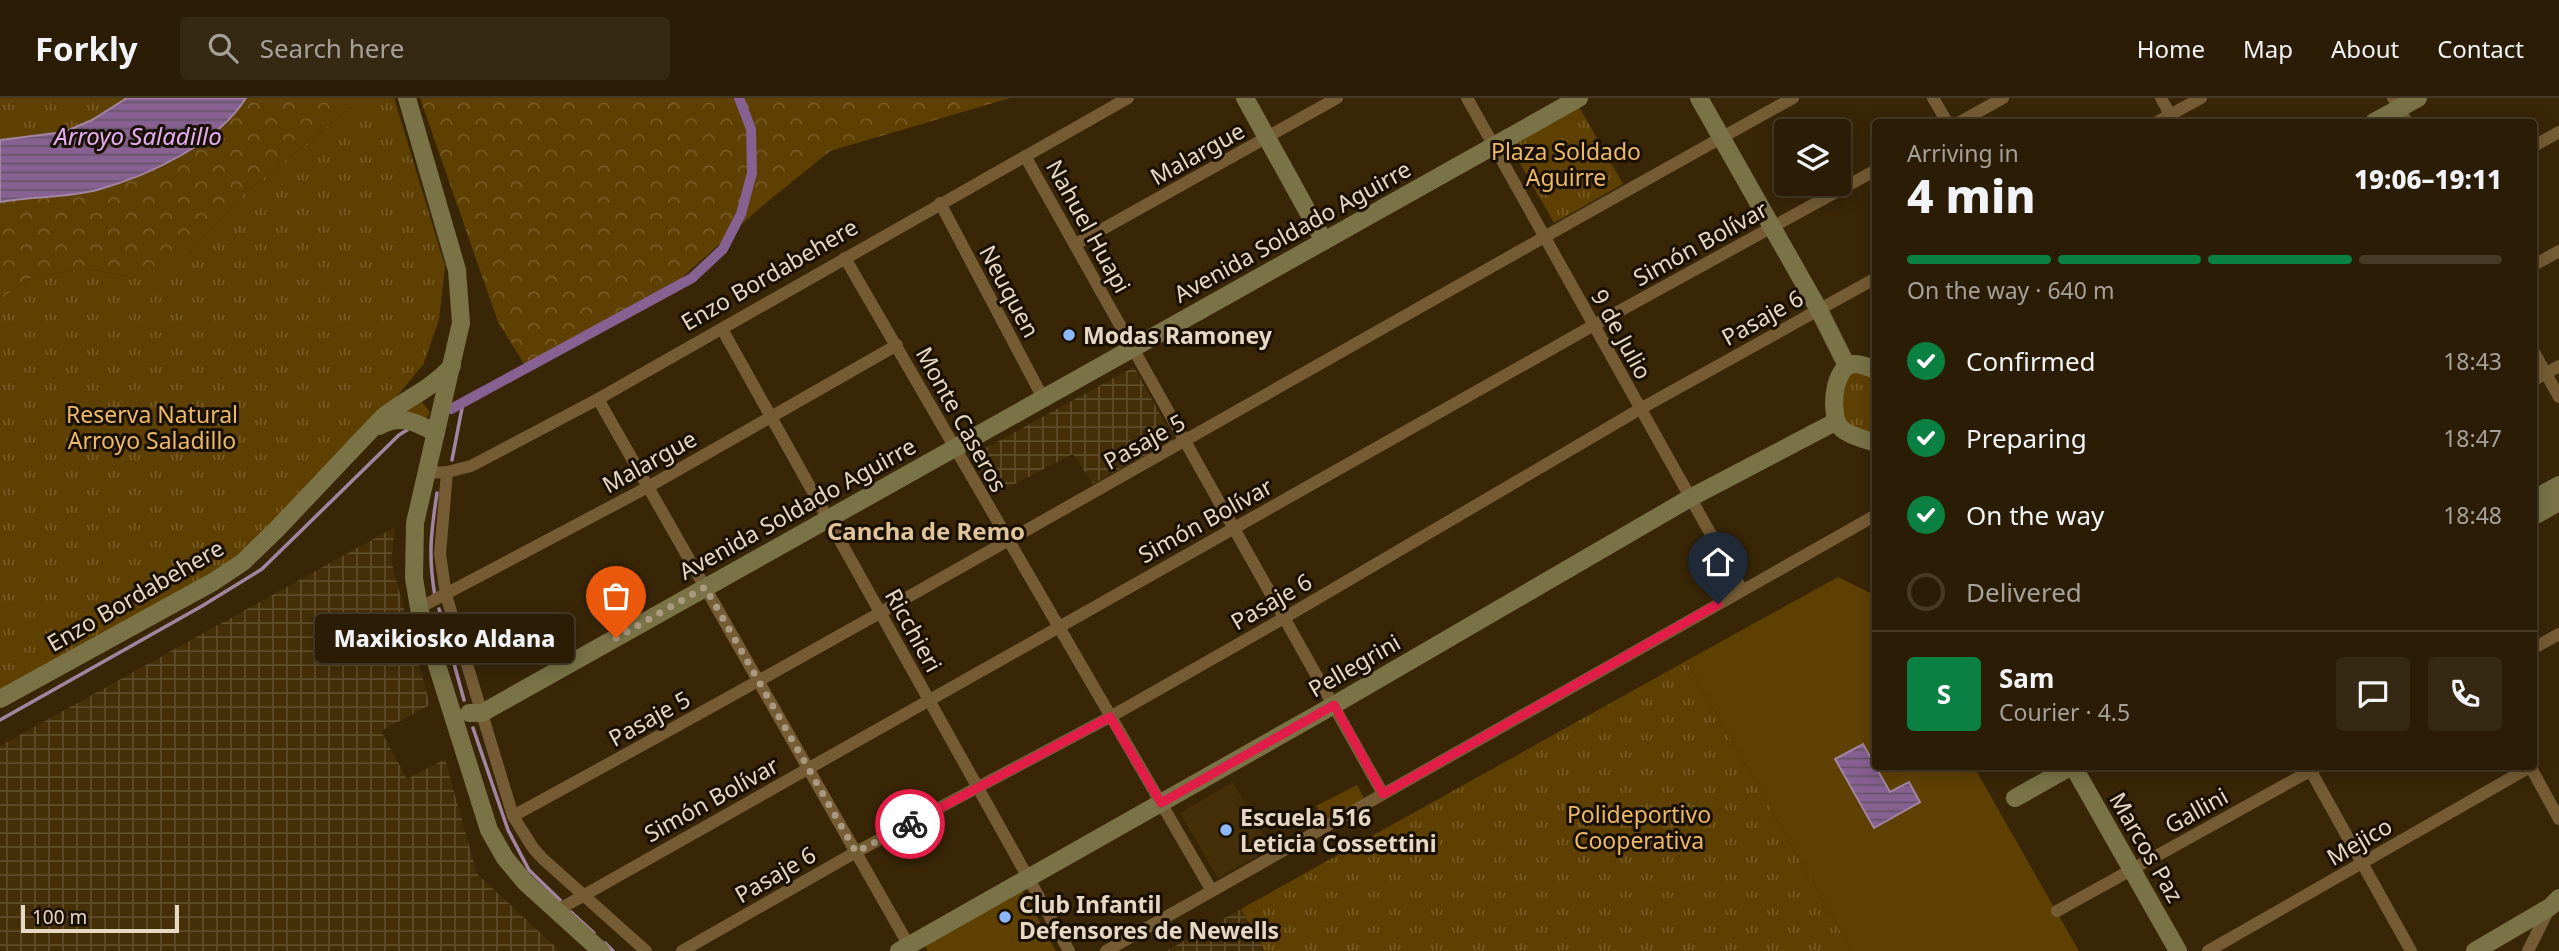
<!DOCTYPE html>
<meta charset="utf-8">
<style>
:root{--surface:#2a1c05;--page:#362913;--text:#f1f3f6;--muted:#a5a19a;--line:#463a27;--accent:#0b8043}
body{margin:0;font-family:"Noto Sans",sans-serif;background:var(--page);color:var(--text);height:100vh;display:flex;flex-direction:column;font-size:26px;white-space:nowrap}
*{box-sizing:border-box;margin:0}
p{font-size:23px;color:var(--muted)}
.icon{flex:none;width:38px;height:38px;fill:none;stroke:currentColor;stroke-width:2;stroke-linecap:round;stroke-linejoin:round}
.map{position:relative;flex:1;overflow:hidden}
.details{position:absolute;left:1872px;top:21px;width:665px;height:651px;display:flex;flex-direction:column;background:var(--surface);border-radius:7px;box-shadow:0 4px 18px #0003,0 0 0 2px var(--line)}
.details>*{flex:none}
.controls{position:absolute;left:1774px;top:21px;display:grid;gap:14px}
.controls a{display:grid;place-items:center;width:77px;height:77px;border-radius:7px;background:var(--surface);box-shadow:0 4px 18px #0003,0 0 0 2px var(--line);font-size:35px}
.scale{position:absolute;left:21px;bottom:18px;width:158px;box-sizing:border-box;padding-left:7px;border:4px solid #e6d8c3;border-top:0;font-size:19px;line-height:24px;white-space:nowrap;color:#e6d8c3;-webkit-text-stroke:5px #1a1002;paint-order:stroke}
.pin{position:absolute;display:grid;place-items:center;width:60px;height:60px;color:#fff;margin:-72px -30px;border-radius:50% 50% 50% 0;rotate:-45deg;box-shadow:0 0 7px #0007}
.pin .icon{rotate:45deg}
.courier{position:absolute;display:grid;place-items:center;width:70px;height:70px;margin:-35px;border:5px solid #e11d48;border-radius:50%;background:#fff;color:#222;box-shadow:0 2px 9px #0007}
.bubble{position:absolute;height:49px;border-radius:7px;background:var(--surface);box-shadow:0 4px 18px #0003,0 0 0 2px var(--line);font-size:23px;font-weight:800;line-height:49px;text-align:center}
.head em{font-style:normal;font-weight:800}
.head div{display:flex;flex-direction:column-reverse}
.head{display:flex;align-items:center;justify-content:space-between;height:119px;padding:0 35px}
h1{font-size:46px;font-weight:800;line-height:52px}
.bar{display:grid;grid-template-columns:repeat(4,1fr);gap:10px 7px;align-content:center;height:84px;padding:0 35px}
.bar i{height:9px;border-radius:5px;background:var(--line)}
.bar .on{background:var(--accent)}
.bar p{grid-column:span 4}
.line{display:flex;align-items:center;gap:18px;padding:0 35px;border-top:2px solid var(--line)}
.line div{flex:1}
.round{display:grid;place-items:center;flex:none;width:74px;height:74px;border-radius:7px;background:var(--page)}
ol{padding:0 35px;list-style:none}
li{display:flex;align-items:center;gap:21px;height:77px}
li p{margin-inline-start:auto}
li .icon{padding:7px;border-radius:50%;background:var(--accent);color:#fff;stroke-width:4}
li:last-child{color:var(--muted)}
li i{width:38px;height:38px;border:4px solid var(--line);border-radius:50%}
header{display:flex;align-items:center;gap:42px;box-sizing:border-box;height:98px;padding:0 35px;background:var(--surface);border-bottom:2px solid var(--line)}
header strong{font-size:33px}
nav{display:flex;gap:38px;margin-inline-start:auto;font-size:24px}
.search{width:490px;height:63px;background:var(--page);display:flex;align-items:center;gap:18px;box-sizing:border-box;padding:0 24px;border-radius:7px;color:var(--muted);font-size:26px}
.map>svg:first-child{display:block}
.built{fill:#442f09}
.industrial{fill:url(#industrial-grid)}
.grass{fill:url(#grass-tufts)}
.forest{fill:url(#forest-crowns)}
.pitch{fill:#5f4003}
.water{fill:url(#water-rules);stroke:#a385a1;stroke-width:2}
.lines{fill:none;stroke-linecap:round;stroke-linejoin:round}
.stream{stroke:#a385a1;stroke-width:3.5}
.canal{stroke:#866192;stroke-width:10}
.street{stroke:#755c35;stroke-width:12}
.secondary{stroke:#797347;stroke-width:18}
.done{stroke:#a99a81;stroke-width:7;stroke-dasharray:0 12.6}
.route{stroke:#e11d48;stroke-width:9}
.poi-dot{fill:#8bb9fc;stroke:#1a1002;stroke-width:2.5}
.labels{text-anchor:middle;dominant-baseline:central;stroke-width:6;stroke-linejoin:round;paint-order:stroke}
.park-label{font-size:23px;fill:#ecb968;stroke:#1a1002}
.street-label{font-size:23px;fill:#e6d8c3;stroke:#1a1002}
.poi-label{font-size:23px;font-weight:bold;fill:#e6d8c3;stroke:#1a1002;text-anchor:start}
.water-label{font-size:24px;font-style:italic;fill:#e3adf5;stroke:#1a1002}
.neighbourhood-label{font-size:24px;font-weight:bold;fill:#e1c59a;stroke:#1a1002}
</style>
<header>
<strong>Forkly</strong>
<div class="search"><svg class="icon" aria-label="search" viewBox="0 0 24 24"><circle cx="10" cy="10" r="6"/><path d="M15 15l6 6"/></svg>Search here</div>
<nav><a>Home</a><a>Map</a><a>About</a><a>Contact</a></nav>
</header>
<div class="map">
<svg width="2559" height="853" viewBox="0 0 2559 853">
<defs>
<pattern id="industrial-grid" width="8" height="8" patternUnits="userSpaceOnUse" patternTransform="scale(1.75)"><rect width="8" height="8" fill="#442f09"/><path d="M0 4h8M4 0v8" fill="none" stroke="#5f4c2b"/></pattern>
<pattern id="grass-tufts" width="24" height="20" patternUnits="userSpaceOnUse" patternTransform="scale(1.75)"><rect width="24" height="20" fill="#5f4003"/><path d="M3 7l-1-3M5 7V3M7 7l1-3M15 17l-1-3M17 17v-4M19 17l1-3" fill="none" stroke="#765b26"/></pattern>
<pattern id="forest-crowns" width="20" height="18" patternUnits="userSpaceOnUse" patternTransform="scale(1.75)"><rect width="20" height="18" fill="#5f4003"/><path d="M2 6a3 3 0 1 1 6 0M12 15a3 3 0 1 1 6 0" fill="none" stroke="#765b26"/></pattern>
<pattern id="water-rules" width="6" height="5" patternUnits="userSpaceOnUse" patternTransform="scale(1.75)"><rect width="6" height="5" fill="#866192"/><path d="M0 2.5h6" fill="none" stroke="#69536a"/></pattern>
</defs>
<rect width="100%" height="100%" fill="#382607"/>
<polygon class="built" points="1233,684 1271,750 1218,780 1180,715"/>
<g class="industrial">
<polygon points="1134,269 1174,342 1093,386 1073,356 993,397 973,357"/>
<polygon points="395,429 391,463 430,607 381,633 407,681 445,661 477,776 560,853 0,853 0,648"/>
<polygon points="1241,811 1265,853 1166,853"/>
</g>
<g class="grass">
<polygon points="0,0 127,0 92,22 64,34 0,42"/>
<polygon points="363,0 394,0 445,168 439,222 423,267 397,298 272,427 241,455 208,480 0,592 0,202 28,181 83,170 126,178 187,157 245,95"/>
<polygon points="1578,7 1623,86 1554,125 1509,46"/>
<polygon points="1859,273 1876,279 1876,338 1850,331 1839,313 1846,280"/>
<polygon points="421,303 430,314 426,321 395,314"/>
<polygon points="1686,563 1852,853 1265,853 1241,811"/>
</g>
<g class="forest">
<polygon points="246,0 363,0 245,95 187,157 159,176 126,178 83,170 28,181 0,202 0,104 131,80 174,62 220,29"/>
<polygon points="420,0 1010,0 830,53 761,109 668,192 528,272 498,224"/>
</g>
<g class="pitch">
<polygon points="1838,479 1876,498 1876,668 1974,669 2079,853 1852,853 1686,563"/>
<polygon points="1357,687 1365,702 1325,724 1316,708"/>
<polygon points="1022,792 1056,853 928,853 924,847"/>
</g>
<g class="water">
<path d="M127,0H246C217,46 148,78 97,92C66,100 31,98 0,104V42L64,34L92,22Z"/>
<polygon points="1863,646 1890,694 1909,684 1920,704 1874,730 1835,661"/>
</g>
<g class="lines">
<g class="stream">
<polyline points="452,362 463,305"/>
<path d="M435,498C428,458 431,434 437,395"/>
<polyline points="439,511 464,602"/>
<polyline points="0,622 202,508 262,471 399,337 407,332"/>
<polyline points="473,630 508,732 529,772 560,802"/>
<polyline points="571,814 594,835"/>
<polyline points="605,845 613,853"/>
</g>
<polyline class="canal" points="451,311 692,180 723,151 741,116 752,75 751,31 739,0"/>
<g class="street">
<polyline points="1467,0 1742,492"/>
<polyline points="1933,0 1947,24"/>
<polyline points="2161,0 2174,24"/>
<polyline points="2393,0 2407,24"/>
<polyline points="1960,24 2003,0"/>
<polyline points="2157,24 2201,0"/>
<polyline points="2534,48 2559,34"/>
<polyline points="1025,58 1383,696"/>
<polyline points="940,105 1043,300"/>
<polyline points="1076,146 1337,0"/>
<polyline points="845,160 1212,793"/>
<polyline points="2534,167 2559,153"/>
<polyline points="722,231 1069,853"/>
<polyline points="2534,254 2559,299"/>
<polyline points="2534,282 2559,268"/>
<polyline points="598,301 912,853"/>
<polyline points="447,374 440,456 446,497 513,718 533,750 543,761 646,853"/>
<polyline points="426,375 447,374 471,368 598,301 1128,0"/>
<polyline points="419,510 648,389 897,247"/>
<polyline points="2534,550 2559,536"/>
<polyline points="2308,668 2411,853"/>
<polyline points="2530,668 2559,721"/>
<path d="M513,718C943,484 1365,237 1793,0"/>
<polyline points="556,813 1594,227 1876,72"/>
<polyline points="2057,813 2319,668"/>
<polyline points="682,853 856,754 1110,619 1284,520 1640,311 1876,180"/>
<polyline points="1106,853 1876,417"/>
<polyline points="2208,853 2530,669"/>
<polyline points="2528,853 2550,809"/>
</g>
<g class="secondary">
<polyline points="407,0 457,172 461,225 415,425 414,480 419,510 489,732 505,760 525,784 601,853"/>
<polyline points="1245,0 1324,143"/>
<polyline points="1699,0 1819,212 1847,268"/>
<polyline points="2374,24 2418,0"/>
<path d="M1876,272C1868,269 1858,264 1850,267C1833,273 1829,318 1841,330C1849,338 1865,341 1876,345"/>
<path d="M379,328C401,316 416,324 436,335"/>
<polyline points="2534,401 2559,387"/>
<polyline points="2534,418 2559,404"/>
<path d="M0,601L213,484L243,464L276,432L383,319C408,299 429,293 452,268"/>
<polyline points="469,615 482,615 1579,0"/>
<polyline points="2073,668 2178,853"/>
<polyline points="2015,700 2072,668"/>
<polyline points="899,853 1334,607 1690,400 1835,324"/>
<polyline points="2475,853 2550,809 2559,800"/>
</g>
</g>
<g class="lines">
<polyline class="done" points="616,540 705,489 856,754 910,726"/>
<polyline class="route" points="910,726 1110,619 1161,705 1334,607 1383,696 1718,506"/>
</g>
<g class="poi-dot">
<circle cx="1069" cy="237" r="7"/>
<circle cx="1226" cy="732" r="7"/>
<circle cx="1005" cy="819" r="7"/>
</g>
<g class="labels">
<g class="park-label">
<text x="1566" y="53">Plaza Soldado<tspan x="1566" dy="26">Aguirre</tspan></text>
<text x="152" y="316">Reserva Natural<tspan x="152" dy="26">Arroyo Saladillo</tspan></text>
<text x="1639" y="716">Polideportivo<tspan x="1639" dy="26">Cooperativa</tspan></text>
</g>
<g class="street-label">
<text transform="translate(1197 55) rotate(-29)">Malargue</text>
<text transform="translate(1089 128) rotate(61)">Nahuel Huapi</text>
<text transform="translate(1292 133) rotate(-29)">Avenida Soldado Aguirre</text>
<text transform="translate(1700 145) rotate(-29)">Simón Bolívar</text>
<text transform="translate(769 176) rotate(-30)">Enzo Bordabehere</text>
<text transform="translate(1010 193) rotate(62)">Neuquen</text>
<text transform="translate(1762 219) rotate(-29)">Pasaje 6</text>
<text transform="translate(1622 236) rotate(61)">9 de Julio</text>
<text transform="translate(962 321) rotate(61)">Monte Caseros</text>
<text transform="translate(1144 343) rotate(-29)">Pasaje 5</text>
<text transform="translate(649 363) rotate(-29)">Malargue</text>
<text transform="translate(797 410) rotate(-29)">Avenida Soldado Aguirre</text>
<text transform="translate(1205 422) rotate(-29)">Simón Bolívar</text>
<text transform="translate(135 497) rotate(-30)">Enzo Bordabehere</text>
<text transform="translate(1271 503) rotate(-30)">Pasaje 6</text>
<text transform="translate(914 532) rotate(61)">Ricchieri</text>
<text transform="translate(1354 567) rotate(-30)">Pellegrini</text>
<text transform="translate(649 620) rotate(-29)">Pasaje 5</text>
<text transform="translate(711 701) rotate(-29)">Simón Bolívar</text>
<text transform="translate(2196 712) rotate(-29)">Gallini</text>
<text transform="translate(2359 743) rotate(-30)">Mejico</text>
<text transform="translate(2147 749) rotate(60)">Marcos Paz</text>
<text transform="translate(775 776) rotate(-30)">Pasaje 6</text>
</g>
<g class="poi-label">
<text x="1083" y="237">Modas Ramoney</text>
<text x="1240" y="719">Escuela 516<tspan x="1240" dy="26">Leticia Cossettini</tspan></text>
<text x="1019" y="806">Club Infantil<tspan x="1019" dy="26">Defensores de Newells</tspan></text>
</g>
<g class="water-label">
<text x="138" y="37">Arroyo Saladillo</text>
</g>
<g class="neighbourhood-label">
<text x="926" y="432">Cancha de Remo</text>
</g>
</g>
</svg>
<div class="controls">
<a><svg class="icon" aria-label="layers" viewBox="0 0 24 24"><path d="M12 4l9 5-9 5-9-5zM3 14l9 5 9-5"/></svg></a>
</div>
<div class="scale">100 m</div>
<div class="pin" style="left:616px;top:540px;background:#ea580c"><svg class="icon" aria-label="bag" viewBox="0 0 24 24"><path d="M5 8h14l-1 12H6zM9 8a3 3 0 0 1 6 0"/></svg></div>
<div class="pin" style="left:1718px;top:506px;background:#1f2937"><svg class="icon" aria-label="home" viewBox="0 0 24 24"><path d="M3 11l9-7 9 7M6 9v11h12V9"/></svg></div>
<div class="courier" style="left:910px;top:726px"><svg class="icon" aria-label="bike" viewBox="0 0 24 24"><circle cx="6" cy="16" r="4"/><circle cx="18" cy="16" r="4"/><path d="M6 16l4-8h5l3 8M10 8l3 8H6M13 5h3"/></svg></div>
<div class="bubble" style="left:315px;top:516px;width:259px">Maxikiosko Aldana</div>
<section class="details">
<div class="head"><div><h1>4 min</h1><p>Arriving in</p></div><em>19:06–19:11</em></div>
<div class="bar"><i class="on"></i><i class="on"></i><i class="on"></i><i></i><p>On the way · 640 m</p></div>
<ol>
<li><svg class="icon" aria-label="check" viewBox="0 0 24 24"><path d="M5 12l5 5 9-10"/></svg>Confirmed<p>18:43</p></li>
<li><svg class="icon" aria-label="check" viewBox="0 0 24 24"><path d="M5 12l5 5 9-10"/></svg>Preparing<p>18:47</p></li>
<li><svg class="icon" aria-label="check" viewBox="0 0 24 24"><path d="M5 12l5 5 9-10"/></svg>On the way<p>18:48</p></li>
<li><i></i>Delivered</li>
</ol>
<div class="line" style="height:126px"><b class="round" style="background:var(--accent);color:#fff">S</b><div><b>Sam</b><p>Courier · 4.5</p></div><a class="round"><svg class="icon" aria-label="chat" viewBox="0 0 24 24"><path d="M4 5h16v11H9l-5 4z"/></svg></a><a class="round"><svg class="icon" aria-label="phone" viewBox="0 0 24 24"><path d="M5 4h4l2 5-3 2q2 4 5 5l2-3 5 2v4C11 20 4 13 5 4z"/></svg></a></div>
</section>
</div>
